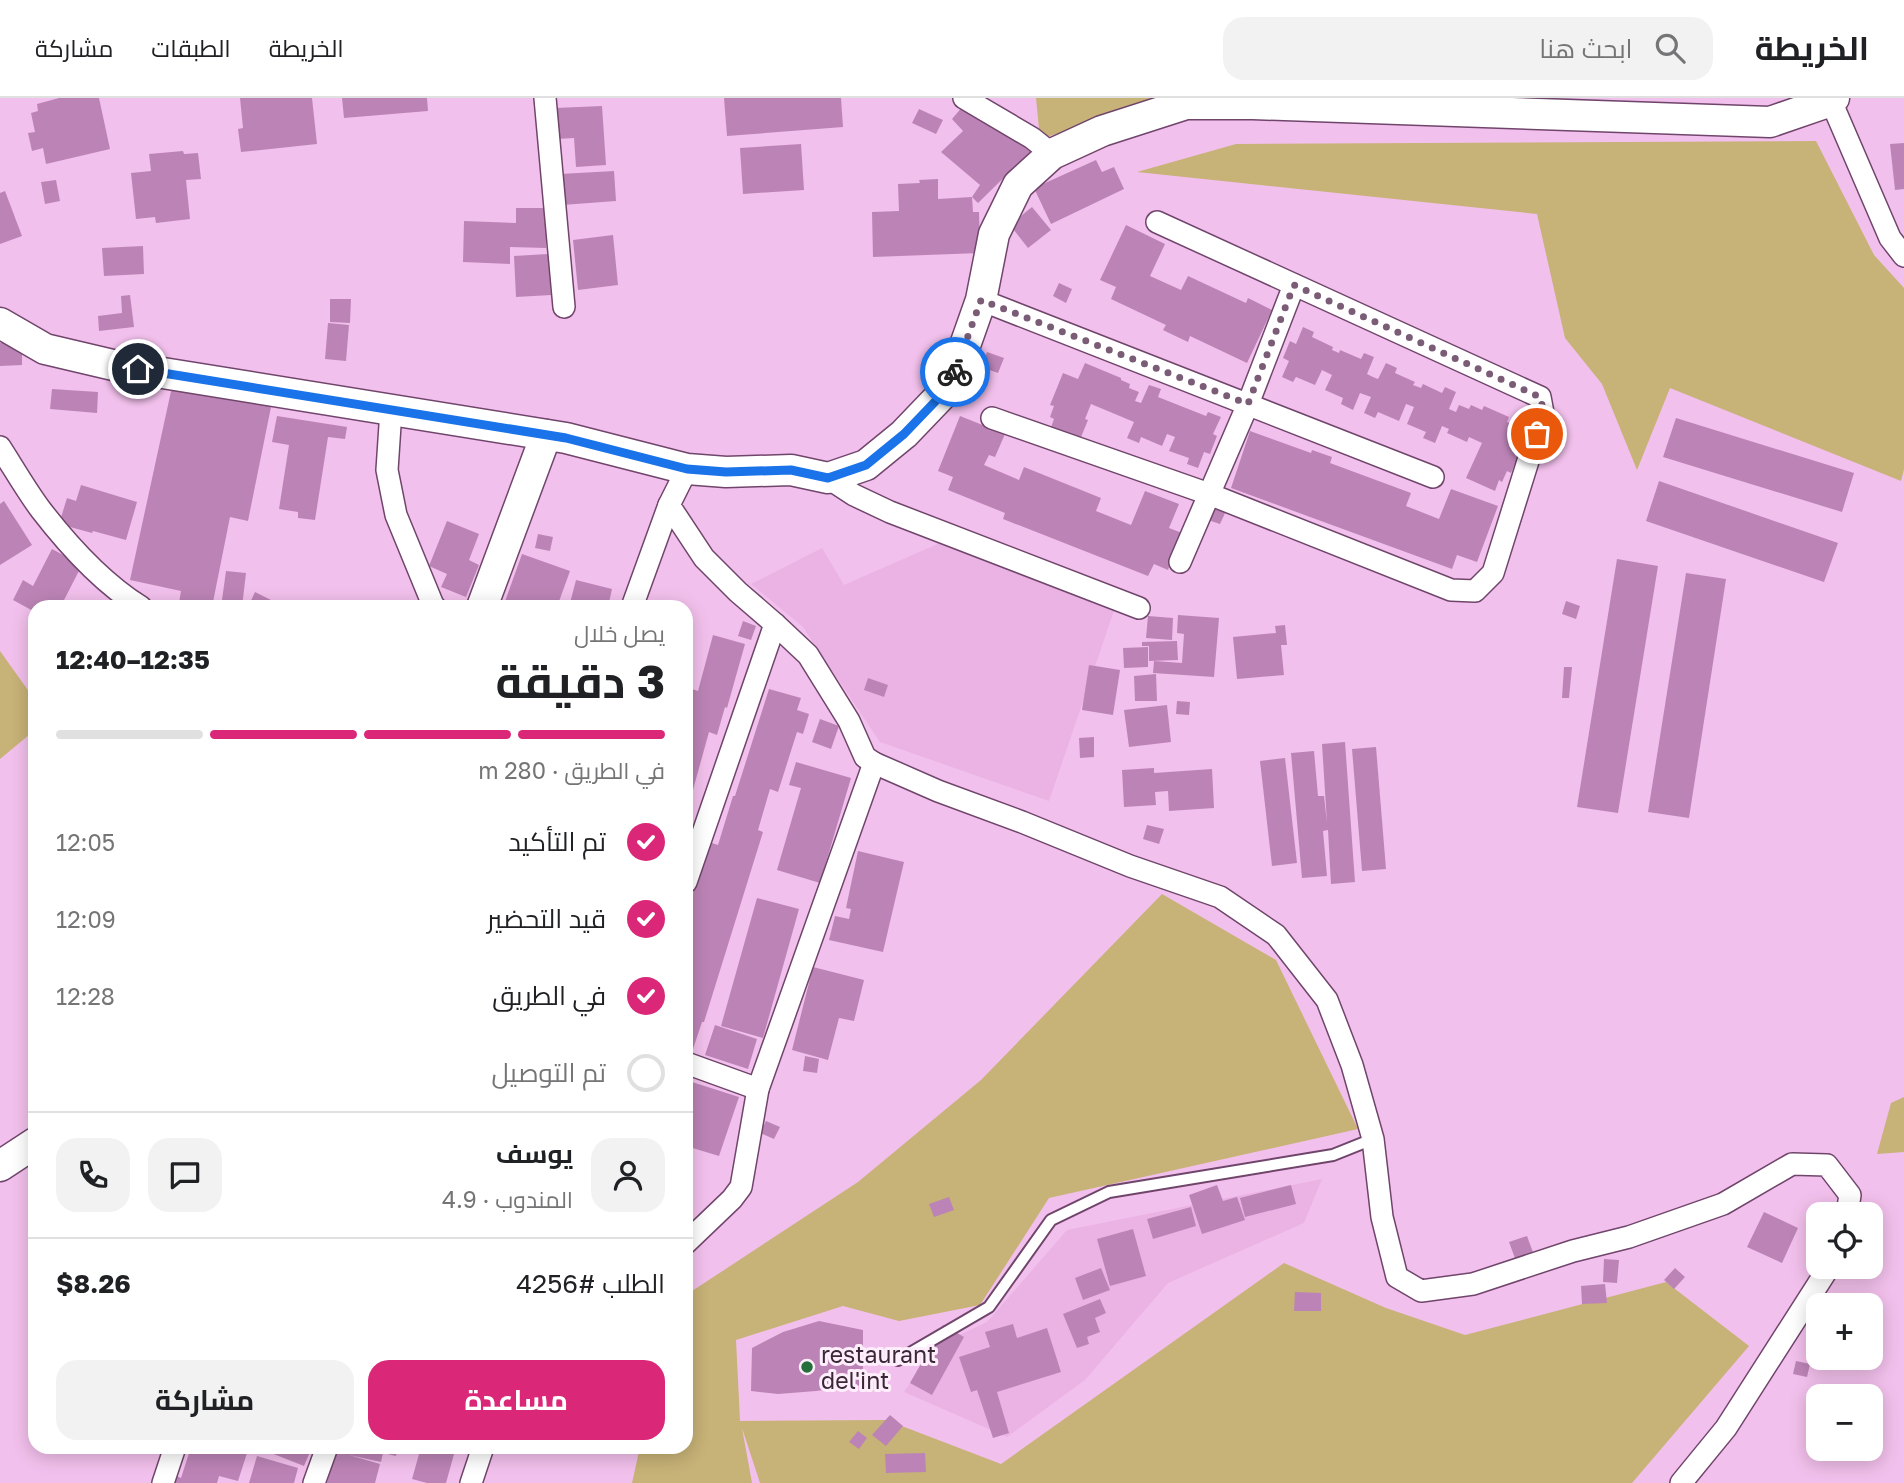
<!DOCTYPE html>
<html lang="ar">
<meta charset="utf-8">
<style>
:root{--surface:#fff;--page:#f2f2f2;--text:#202124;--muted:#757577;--line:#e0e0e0;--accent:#db2777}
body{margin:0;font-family:"Golos Text",Cairo,sans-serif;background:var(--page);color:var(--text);direction:rtl;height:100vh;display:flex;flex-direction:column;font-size:26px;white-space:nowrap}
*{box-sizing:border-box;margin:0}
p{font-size:23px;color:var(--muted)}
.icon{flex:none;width:38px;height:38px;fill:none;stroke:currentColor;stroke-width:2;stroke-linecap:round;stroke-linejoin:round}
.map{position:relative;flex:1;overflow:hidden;direction:ltr}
.drawer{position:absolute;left:28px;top:502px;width:665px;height:854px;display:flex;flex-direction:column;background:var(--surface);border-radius:21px;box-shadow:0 4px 18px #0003;direction:rtl}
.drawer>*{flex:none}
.controls{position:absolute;left:1806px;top:1104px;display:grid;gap:14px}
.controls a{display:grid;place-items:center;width:77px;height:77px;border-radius:14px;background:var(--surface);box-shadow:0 4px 18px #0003;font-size:35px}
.pin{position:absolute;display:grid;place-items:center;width:60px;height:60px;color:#fff;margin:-30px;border:4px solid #fff;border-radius:50%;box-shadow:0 2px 7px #0007}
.courier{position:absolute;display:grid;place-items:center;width:70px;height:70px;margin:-35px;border:5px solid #1a73e8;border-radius:50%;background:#fff;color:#222;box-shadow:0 2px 9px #0007}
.summary em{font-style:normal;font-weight:700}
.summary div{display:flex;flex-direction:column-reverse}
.summary{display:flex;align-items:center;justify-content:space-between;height:119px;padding:0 28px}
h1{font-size:46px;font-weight:700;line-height:52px}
.bar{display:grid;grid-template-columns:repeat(4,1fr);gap:10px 7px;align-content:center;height:84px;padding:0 28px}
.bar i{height:9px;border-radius:5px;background:var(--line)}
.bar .current{background:var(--accent)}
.bar p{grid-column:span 4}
.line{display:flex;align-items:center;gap:18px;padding:0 28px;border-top:2px solid var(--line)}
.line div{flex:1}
.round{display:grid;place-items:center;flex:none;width:74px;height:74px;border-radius:21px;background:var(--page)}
ol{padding:0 28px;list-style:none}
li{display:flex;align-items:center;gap:21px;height:77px}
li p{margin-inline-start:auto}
li .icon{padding:7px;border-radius:50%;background:var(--accent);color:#fff;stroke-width:4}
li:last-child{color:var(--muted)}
li i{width:38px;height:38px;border:4px solid var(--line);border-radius:50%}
.cta{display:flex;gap:14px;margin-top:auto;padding:14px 28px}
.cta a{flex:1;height:80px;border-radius:21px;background:var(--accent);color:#fff;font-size:28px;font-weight:700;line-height:80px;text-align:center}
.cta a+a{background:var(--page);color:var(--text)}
header{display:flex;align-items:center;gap:42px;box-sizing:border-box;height:98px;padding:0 35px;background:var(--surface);border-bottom:2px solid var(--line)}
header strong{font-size:33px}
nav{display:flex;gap:38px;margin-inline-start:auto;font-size:24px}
.search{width:490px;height:63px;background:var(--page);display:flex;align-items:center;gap:18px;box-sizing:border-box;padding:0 24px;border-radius:21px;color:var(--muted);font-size:26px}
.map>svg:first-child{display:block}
.built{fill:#ebb3e4}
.green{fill:#c7b277}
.building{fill:#bc84b6}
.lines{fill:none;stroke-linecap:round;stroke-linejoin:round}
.lane-casing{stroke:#70456b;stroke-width:14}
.street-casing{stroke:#70456b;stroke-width:24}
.secondary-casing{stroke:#70456b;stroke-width:33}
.lane{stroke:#fff;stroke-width:10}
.street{stroke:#fff;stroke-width:21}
.secondary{stroke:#fff;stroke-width:30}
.done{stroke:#7a5c76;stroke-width:7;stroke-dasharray:0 12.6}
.route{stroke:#1a73e8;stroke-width:9}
.poi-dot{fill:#256f3c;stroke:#feeefb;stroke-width:2.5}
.labels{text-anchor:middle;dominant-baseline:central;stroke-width:6;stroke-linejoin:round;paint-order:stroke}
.poi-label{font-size:23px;fill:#392637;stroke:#feeefb;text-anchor:start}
</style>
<header>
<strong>الخريطة</strong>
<div class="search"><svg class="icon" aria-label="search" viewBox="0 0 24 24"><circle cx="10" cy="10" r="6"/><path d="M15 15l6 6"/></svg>ابحث هنا</div>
<nav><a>الخريطة</a><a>الطبقات</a><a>مشاركة</a></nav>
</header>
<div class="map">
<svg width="1904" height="1385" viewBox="0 0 1904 1385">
<rect width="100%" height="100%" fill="#f2c0ec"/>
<g class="built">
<polygon points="951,440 1118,501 1049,703 880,644 803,529 751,486 822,450 844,487"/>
<polygon points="1322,1081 1304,1125 1168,1185 1085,1282 1007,1339 904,1294 934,1249 987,1224 1067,1132"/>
</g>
<g class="green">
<polygon points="1036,0 1171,0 1040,41"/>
<polygon points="1816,43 1874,157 1904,190 1904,371 1901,383 1670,290 1637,372 1602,286 1565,240 1537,116 1137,74 1236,46"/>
<polygon points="0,553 35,602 35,632 0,661"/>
<polygon points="1162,796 1276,862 1358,1031 1049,1100 980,1207 899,1223 843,1208 736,1242 740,1323 886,1322 1001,1366 1284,1165 1386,1210 1465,1237 1666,1184 1749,1248 1632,1385 760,1385 742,1330 752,1385 632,1385 640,1349 686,1349 686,1197 858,1084 981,982"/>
<polygon points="1904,999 1904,1054 1877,1056 1891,1005"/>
</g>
<g class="building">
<polygon points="59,0 99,0 110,51 46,66 43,50 32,53 28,35 35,34 31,15 38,13 37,6"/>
<polygon points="240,0 312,0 317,46 241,54 238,31 243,30"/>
<polygon points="342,0 427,0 428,13 344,20"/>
<polygon points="724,0 841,0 843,29 727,38"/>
<polygon points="602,8 606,67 576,69 574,40 557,41 555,10"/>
<polygon points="963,8 1035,49 978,105 972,99 980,87 941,54 963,33 952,21"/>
<polygon points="919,11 943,22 936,36 912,25"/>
<polygon points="1904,45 1904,91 1895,92 1890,46"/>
<polygon points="801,46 804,92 743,96 740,50"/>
<polygon points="183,53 184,56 198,55 201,81 186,82 190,121 156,125 155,119 136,121 131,75 151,73 149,56"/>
<polygon points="1096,62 1102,74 1114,69 1124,91 1051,126 1034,90"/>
<polygon points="614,73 616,103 562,107 560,76"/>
<polygon points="938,81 938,101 972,99 973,114 979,114 980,155 873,159 872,114 899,113 898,86 920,85 919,82"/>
<polygon points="56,82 60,103 45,106 41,84"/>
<polygon points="5,93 22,138 0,146 0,95"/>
<polygon points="1032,109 1051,132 1028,150 1010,127"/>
<polygon points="516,110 547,110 546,150 510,149 510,166 463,164 464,123 516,125"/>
<polygon points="1126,127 1165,146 1150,178 1181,192 1188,178 1246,205 1248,200 1272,212 1247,265 1190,238 1188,244 1167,234 1163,232 1166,227 1111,201 1116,189 1100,182"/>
<polygon points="613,137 618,187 578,192 573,142"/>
<polygon points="143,148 144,176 104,178 102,150"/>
<polygon points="548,156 551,197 516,199 514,158"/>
<polygon points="1059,185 1072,191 1066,205 1053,198"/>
<polygon points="130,197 134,229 99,233 98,218 122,215 121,198"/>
<polygon points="330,201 351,201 350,225 330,224"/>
<polygon points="328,225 349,227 346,263 325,261"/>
<polygon points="1303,229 1314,234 1312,239 1333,249 1332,252 1339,255 1340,252 1361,261 1364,255 1374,259 1367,276 1373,279 1378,281 1386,265 1397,270 1395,275 1415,284 1413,287 1421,290 1423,286 1442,295 1445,289 1456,294 1449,311 1456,314 1459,307 1469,311 1471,307 1482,312 1484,308 1509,319 1507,324 1513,326 1507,339 1521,345 1519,349 1522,350 1511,375 1507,373 1502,384 1499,382 1495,393 1466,380 1482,345 1469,339 1467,344 1447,335 1449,331 1442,328 1435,345 1423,340 1426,334 1407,326 1414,309 1406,306 1399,323 1378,314 1375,320 1364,315 1371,299 1360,295 1353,312 1341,306 1343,300 1325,292 1332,277 1322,272 1315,287 1296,279 1293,284 1282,279 1289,263 1283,260 1290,243 1296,246"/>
<polygon points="22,244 22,267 0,268 0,245"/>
<polygon points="987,254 1004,260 998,275 981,269"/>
<polygon points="1085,265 1121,280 1121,282 1130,286 1129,290 1139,294 1135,303 1141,305 1149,287 1161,291 1158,299 1206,318 1208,314 1221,319 1213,336 1217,338 1210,356 1204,354 1198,370 1187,366 1189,360 1169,353 1175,339 1167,336 1162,348 1141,339 1139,345 1127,340 1134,324 1091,306 1085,321 1088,322 1079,344 1050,332 1054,321 1050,319 1054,308 1050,307 1063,275 1078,281"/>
<polygon points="173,284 272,304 248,423 230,419 212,509 202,509 179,505 181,493 130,482"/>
<polygon points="52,291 98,294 97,315 50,311"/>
<polygon points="277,318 347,329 345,341 328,339 315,422 298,420 298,414 279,411 289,347 272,344"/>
<polygon points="960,318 1005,336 995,359 989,357 984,367 1019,382 1024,369 1101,400 1096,413 1131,427 1145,393 1179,406 1169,430 1182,435 1168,472 1154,466 1148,478 1003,421 1005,415 948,392 953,379 938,373"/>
<polygon points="1676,320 1854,375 1842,414 1663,359"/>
<polygon points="1250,333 1311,355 1312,352 1332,359 1330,365 1411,395 1406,408 1439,421 1451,391 1498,408 1477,464 1457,457 1452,471 1231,390"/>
<polygon points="1659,383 1838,445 1824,484 1646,423"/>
<polygon points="81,387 137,404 126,442 93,433 92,435 59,426 67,400 76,403"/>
<polygon points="4,403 32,447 0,467 0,406"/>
<polygon points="1211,407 1226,413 1220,426 1205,421"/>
<polygon points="447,423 479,436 469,462 479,467 466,499 441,489 447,476 429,468"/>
<polygon points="538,436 553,439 550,453 535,450"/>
<polygon points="52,451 82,467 64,502 78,509 35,509 35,514 13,502 23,482 33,488"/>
<polygon points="522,456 570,473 557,509 503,509"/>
<polygon points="1617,461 1658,468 1618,715 1577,709"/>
<polygon points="226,473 246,475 242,509 221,509"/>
<polygon points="1686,475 1726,481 1689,720 1648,714"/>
<polygon points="576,482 612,491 608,509 569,509"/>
<polygon points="255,494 285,509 248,509"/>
<polygon points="1566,503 1580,508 1576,521 1562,516"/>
<polygon points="1178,517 1219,520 1214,579 1153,575 1154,563 1182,565 1184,536 1177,535"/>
<polygon points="1148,518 1173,520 1172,542 1146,540"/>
<polygon points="743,523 756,528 751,542 738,538"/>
<polygon points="1285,527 1287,547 1281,547 1284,577 1237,581 1233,539 1276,535 1275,528"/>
<polygon points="713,537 745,546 727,610 725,609 717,637 709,634 686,717 686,589 698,593"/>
<polygon points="1177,543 1178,562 1149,563 1149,548 1142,548 1142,544"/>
<polygon points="1148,549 1148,569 1124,570 1123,550"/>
<polygon points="1089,567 1120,572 1113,617 1082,612"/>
<polygon points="1564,569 1572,569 1569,600 1562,600"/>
<polygon points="1156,576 1157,603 1135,603 1134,578"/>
<polygon points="868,580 888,587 884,599 864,592"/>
<polygon points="769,591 801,600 797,612 809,616 803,636 797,634 778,694 770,691 758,732 763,734 704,924 702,924 693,951 686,949 686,818 709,744 718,747 733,698 735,698"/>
<polygon points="1177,603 1190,604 1189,617 1176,616"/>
<polygon points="1167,607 1171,644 1129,649 1124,612"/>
<polygon points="820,621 839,628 831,651 812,644"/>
<polygon points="1094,639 1094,659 1080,660 1079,640"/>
<polygon points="1345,644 1355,784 1331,786 1328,732 1323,733 1327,778 1302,780 1291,655 1314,653 1318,698 1324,698 1327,725 1322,646"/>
<polygon points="1376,649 1386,771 1362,773 1352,651"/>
<polygon points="1285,660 1297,765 1272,768 1260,663"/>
<polygon points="796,664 851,680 820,785 777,772 801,690 789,687"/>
<polygon points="1154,670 1154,675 1212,671 1214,710 1169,713 1168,693 1155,694 1156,707 1124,709 1122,672"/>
<polygon points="1147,727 1164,731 1159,746 1143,741"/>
<polygon points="858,753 904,764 883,854 829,842 835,818 849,821 851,811 846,810"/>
<polygon points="757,800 799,811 763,940 721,928"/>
<polygon points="813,869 864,882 854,923 839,920 828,962 792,952"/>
<polygon points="715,927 757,941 748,971 705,957"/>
<polygon points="805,958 819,961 817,975 803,973"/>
<polygon points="692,984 739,999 719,1058 686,1048 686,1001"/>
<polygon points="766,1023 780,1029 774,1041 760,1035"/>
<polygon points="1217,1087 1223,1103 1237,1099 1245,1122 1202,1136 1189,1097"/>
<polygon points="1291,1087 1296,1106 1245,1119 1240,1100"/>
<polygon points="949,1099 954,1112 934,1119 929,1106"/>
<polygon points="1191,1109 1196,1128 1153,1141 1147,1121"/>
<polygon points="1764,1114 1798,1130 1782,1165 1747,1149"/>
<polygon points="1133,1131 1146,1178 1110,1188 1097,1141"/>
<polygon points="1527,1138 1534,1157 1516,1163 1509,1144"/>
<polygon points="1604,1161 1619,1162 1617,1185 1603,1184"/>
<polygon points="1101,1170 1110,1192 1083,1202 1075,1180"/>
<polygon points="1675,1170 1685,1179 1674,1191 1664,1182"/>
<polygon points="1605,1186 1607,1205 1582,1206 1581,1188"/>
<polygon points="1295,1194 1321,1195 1321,1213 1294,1213"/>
<polygon points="1100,1201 1106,1215 1095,1220 1100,1234 1087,1239 1089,1246 1077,1250 1063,1216"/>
<polygon points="819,1223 863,1232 863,1287 816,1293 778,1296 751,1293 752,1250 783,1234"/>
<polygon points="1013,1226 1017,1240 1047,1230 1061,1274 997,1294 1009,1335 993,1340 977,1292 971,1294 959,1259 990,1249 985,1234"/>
<polygon points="943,1227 964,1239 932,1297 910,1285"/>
<polygon points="1796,1263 1810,1266 1807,1279 1793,1276"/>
<polygon points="890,1317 903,1328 886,1348 872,1337"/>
<polygon points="858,1333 867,1340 859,1351 849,1344"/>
<polygon points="191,1349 235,1349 235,1351 247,1355 238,1383 219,1378 217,1385 174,1385 177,1378 181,1380"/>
<polygon points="268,1349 312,1349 304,1368 266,1353"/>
<polygon points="344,1349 398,1349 396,1358 383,1355 381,1364 349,1357 380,1366 375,1385 327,1385 335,1354 343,1356"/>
<polygon points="421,1349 456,1349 446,1385 427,1385 412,1381"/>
<polygon points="925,1355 926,1374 886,1375 885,1356"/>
<polygon points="257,1358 298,1370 294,1385 249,1385"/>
</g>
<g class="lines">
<defs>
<polyline id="lane" points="898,1262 989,1209 1051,1122 1109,1094 1333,1057 1373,1041"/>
<g id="street">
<polyline points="545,0 564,209"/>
<polyline points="964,0 1032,40 1052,56"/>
<polyline points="1831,3 1890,140 1904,158"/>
<polyline points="981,202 1433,379"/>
<polyline points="391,312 387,372 396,417 433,507 435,509"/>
<polyline points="992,320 1209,396 1451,492 1475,493 1493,475 1543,315 1540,299 1157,124"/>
<path d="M0,349C13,369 26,392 41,412C68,447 104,486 141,509"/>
<polyline points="687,371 669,407 704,460 738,494 775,526 808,557 849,623 865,659 874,665 938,693 1022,724 1130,768 1220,799 1276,837 1327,902 1352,967 1373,1041 1382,1119 1397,1179 1421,1193 1473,1186 1573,1153 1629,1139 1723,1106 1792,1066 1827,1067 1850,1097 1847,1116"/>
<polyline points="828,380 854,397 890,414 1139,510"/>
<polyline points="1180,464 1248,306 1294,187"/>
<polyline points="632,509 669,407"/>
<polyline points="686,784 775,526"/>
<polyline points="686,965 758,991"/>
<polyline points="686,1145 732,1101 741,1089 758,991 874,665"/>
<polyline points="163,1385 175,1349"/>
<polyline points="314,1385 327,1349"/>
<polyline points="471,1385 483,1349"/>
<polyline points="1681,1385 1726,1330 1829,1169"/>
</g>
<g id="secondary">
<polyline points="0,225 45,251 113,267 566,340 687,371 726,374 791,372 828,380 866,367 904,336 951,287 981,202 994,136 1018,87 1052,56 1102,33 1186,6 1253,6 1770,24 1831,3 1834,0"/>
<polyline points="482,509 546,337"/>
<polyline points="0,1068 35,1045"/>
</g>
</defs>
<use href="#lane" class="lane-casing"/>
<use href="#street" class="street-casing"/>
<use href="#secondary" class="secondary-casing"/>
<use href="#lane" class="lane"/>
<use href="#street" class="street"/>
<use href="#secondary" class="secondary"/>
</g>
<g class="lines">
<polyline class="done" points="955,274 981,202 1248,306 1294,187 1540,299 1544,315 1537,336"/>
<polyline class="route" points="138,271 566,340 687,371 726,374 791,372 828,380 866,367 904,336 951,287 955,274"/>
</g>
<circle class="poi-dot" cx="807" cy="1269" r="7"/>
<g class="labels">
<g class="poi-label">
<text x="821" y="1256">restaurant<tspan x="821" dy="26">del'int</tspan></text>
</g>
</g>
</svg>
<div class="controls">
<a><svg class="icon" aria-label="locate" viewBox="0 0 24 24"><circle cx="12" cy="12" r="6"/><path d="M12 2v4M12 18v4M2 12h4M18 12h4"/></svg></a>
<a>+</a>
<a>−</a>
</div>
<div class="pin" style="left:1537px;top:336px;background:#ea580c"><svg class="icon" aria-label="bag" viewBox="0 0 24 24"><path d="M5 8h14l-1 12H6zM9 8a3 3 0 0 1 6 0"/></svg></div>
<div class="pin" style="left:138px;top:271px;background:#1f2937"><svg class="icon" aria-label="home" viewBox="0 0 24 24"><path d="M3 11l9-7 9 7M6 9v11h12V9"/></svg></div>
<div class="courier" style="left:955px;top:274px"><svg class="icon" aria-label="bike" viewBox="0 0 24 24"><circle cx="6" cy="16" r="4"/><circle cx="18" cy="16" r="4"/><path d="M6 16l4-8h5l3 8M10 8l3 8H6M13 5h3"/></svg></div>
<section class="drawer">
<div class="summary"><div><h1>3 دقيقة</h1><p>يصل خلال</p></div><em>12:35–12:40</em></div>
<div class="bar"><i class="current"></i><i class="current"></i><i class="current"></i><i></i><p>في الطريق · 280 m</p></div>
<ol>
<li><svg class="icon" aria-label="check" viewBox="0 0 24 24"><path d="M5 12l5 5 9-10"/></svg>تم التأكيد<p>12:05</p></li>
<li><svg class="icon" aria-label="check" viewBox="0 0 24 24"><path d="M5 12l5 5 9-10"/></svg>قيد التحضير<p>12:09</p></li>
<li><svg class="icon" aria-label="check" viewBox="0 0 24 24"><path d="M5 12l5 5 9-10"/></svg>في الطريق<p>12:28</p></li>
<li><i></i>تم التوصيل</li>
</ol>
<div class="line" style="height:126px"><a class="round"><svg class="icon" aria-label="person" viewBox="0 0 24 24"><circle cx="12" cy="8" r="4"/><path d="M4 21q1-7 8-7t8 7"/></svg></a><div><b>يوسف</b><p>المندوب · 4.9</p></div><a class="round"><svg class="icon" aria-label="chat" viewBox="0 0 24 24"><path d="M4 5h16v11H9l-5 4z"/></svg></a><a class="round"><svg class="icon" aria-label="phone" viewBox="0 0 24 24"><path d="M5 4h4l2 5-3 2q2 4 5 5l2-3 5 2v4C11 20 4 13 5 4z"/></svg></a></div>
<div class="line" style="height:91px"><div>الطلب #4256</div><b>$8.26</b></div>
<div class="cta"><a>مساعدة</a><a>مشاركة</a></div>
</section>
</div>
